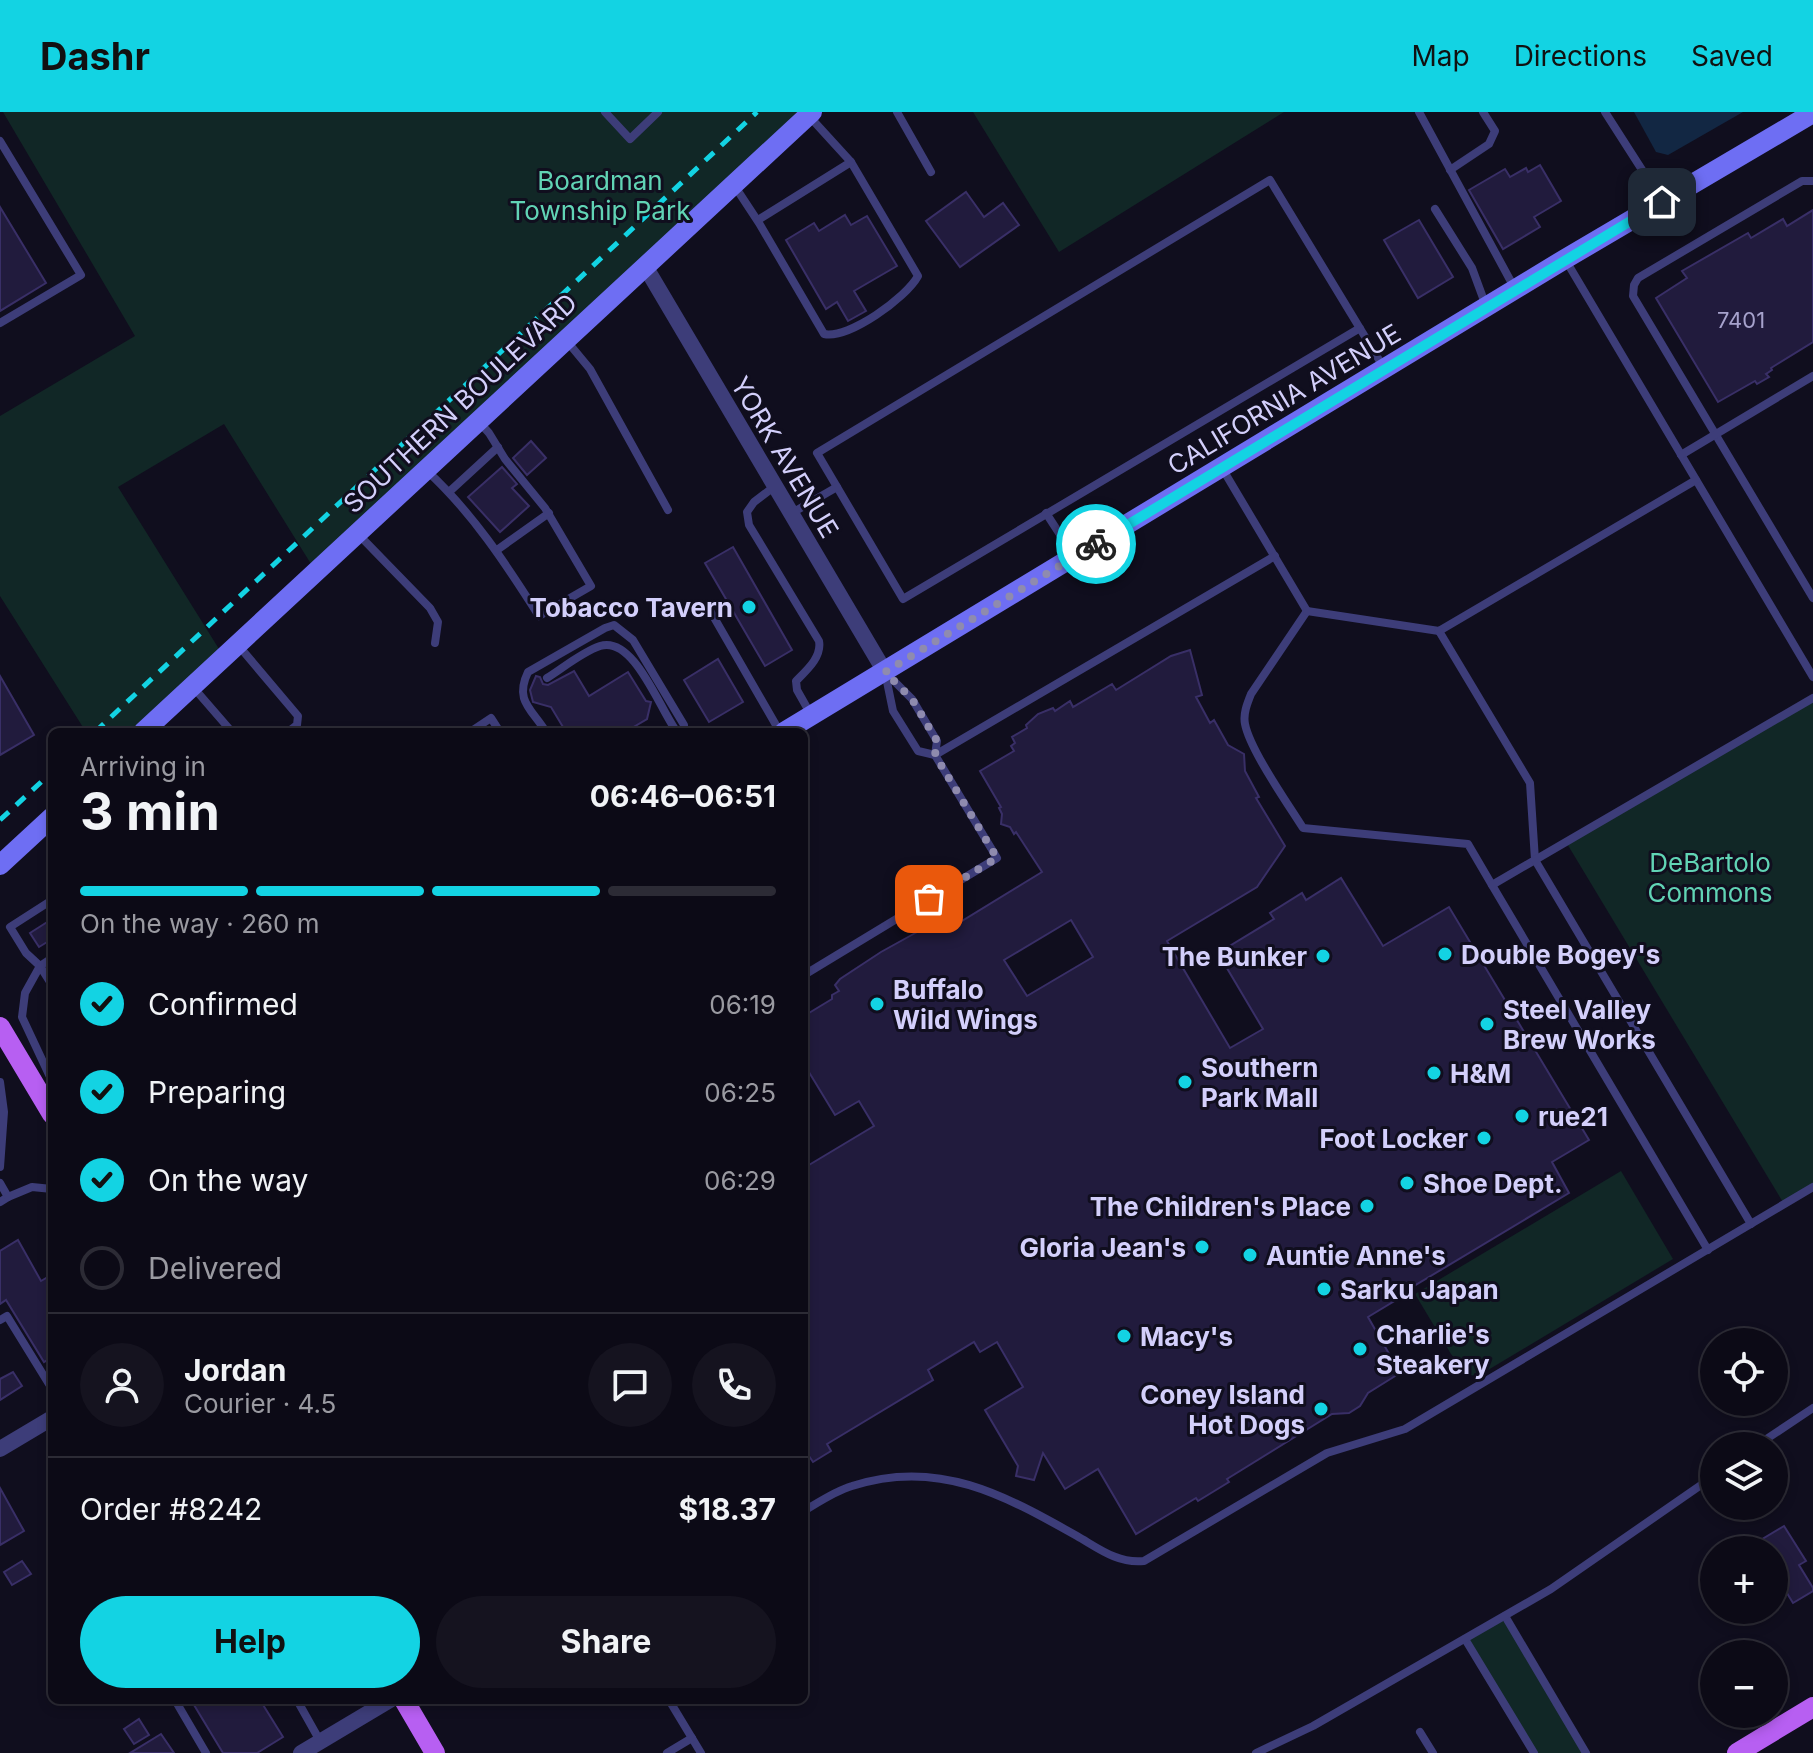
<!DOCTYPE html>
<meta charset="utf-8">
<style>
:root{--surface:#0c0a16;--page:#15131f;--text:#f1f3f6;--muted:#9a9aa1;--line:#2c2b35;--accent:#13d3e3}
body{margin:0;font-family:Inter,sans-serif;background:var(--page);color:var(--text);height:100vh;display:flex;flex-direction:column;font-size:30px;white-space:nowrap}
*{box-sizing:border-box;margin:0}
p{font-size:26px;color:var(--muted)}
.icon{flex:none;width:44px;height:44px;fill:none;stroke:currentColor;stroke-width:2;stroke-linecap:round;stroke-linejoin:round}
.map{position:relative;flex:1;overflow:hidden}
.side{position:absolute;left:48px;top:616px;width:760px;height:976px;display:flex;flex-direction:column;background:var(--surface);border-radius:12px;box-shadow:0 4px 12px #0003,0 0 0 2px var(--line)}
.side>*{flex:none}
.tools{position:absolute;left:1700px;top:1216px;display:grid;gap:16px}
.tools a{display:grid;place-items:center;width:88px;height:88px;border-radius:50%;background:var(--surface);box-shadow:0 4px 12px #0003,0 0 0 2px var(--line);font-size:40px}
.pin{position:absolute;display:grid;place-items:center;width:68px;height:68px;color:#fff;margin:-34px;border-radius:16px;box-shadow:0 4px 12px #0006}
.courier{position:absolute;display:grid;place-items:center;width:80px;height:80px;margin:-40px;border:6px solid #13d3e3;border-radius:50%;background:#fff;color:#222;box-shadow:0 2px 10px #0007}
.summary em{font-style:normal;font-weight:700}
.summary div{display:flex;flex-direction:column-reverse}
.summary{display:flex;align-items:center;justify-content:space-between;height:136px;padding:0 32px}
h1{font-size:52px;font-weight:700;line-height:60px}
.bar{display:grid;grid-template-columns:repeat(4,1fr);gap:12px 8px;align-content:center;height:96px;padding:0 32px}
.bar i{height:10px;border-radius:6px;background:var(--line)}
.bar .current{background:var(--accent)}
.bar p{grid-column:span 4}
.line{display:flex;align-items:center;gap:20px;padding:0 32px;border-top:2px solid var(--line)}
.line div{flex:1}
.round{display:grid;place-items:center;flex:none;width:84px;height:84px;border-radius:42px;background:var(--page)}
ol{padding:0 32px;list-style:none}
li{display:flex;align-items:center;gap:24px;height:88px}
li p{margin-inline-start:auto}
li .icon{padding:8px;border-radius:50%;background:var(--accent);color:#111;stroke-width:4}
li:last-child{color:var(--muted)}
li i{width:44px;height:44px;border:4px solid var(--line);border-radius:50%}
.button{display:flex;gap:16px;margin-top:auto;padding:16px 32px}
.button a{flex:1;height:92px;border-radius:48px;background:var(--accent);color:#111;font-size:32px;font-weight:700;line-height:92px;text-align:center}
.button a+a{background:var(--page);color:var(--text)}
header{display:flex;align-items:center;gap:48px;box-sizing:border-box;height:112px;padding:0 40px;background:var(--accent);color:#111}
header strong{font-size:38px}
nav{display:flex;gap:44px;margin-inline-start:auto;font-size:28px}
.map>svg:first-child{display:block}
.green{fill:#112726}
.water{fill:#122743}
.building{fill:#211b3d;stroke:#392f67;stroke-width:2;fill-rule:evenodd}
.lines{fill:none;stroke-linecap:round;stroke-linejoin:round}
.lane{stroke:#3d3d79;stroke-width:8}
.street{stroke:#3d3d79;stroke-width:16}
.secondary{stroke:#6e6ef3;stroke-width:20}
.primary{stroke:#b75ff2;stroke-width:20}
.rail{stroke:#13d3e3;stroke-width:5;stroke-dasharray:12 10;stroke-linecap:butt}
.done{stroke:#8f8bae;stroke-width:8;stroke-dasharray:0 14.4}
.route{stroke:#13d3e3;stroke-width:10}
.poi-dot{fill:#13d3e3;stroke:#100e1e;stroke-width:3}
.labels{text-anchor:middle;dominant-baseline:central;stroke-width:6;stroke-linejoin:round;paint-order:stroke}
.number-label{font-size:22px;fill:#a6a2cc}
.park-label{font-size:26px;fill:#61d4b5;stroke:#100e1e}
.street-label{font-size:26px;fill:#d3cffb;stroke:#100e1e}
.poi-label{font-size:26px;font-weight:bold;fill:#d3cffb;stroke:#100e1e;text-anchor:start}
</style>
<header>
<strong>Dashr</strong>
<nav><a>Map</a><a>Directions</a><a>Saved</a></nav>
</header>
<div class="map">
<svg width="1813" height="1641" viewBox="0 0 1813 1641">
<rect width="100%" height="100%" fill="#100e1e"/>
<g class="green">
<polygon points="3,0 812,0 316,460 224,312 118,375 224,545 143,620 86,620 0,484 0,304 135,224"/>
<polygon points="973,0 1284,0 1059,140"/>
<polygon points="1813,586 1813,1075 1784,1092 1566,730"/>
<polygon points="1621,1059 1673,1147 1478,1264 1468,1263 1451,1242 1415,1182"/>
<polygon points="1505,1504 1586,1641 1534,1641 1465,1527"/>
</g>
<polygon class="water" points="1634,0 1743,0 1668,43 1656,40"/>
<g class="building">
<polygon points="1540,53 1561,89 1534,105 1540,115 1503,137 1469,78 1505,57 1510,65 1526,56 1528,60"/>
<polygon points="966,80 984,105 1003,91 1019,113 960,155 926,109"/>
<polygon points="0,95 46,171 0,199"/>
<polygon points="1813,98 1813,230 1771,256 1772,258 1766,262 1769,265 1757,272 1755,269 1718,290 1656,186 1687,166 1682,159 1748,121 1751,126 1783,107 1787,114"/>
<polygon points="845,103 851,113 867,104 897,154 854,179 866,199 848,209 837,190 826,197 786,128 814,111 819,119"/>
<polygon points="1419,108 1453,165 1418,186 1384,128"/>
<polygon points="531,329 546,346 527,363 513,346"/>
<polygon points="502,355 517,372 512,376 529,394 500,420 468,385"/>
<polygon points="733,435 792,538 765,554 705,451"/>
<path d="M1190,538L1202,583L1196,585L1210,611L1214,608L1228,633L1244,642L1245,659L1259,685L1256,686L1285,734L1257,775L1167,829L1230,936L1263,917L1218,841L1274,807L1270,801L1302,781L1306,788L1341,766L1383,834L1449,795L1589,1028L1552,1050L1569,1081L1399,1183L1401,1185L1368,1205L1400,1261L1368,1281L1360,1294L1349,1301L1332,1302L1227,1367L1229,1370L1198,1389L1196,1386L1136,1422L1098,1357L1065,1377L1043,1341L1034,1368L1016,1364L1018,1354L985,1298L1023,1275L997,1230L980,1240L974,1230L928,1258L933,1268L827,1332L831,1339L813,1350L809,1344L804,1347V1056L874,1014L859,989L835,1003L804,952V904L832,887V883L839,879L835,873L840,867L881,840L946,804L952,815L1042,760L1016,720L1014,722L1010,715L1001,712L1002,702L999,696L1001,695L980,659L1014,639L1011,634L1015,631L1012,625L1027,616L1026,613L1038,602L1053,596L1055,599L1070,589L1073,595L1112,572L1116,578L1171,544ZM1071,808L1093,845L1027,884L1004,848Z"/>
<polygon points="718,547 743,590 709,610 684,568"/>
<polygon points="574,559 589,584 628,560 646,589 651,590 647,607 625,620 566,620 551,595 533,590 530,578 536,564 540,565 543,572 548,573"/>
<polygon points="0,564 34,623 0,643"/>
<polygon points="52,807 52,827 39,835 30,821"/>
<polygon points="18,1128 41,1169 48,1165 52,1173 52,1245 44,1250 6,1188 0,1192 0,1139"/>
<polygon points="13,1260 22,1274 0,1288 0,1267"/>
<polygon points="0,1376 24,1419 0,1433"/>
<polygon points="1784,1414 1806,1449 1799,1453 1813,1476 1813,1479 1793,1491 1774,1460 1774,1438 1744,1438"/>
<polygon points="22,1449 31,1462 12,1473 4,1460"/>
<polygon points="191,1588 260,1588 283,1625 257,1641 223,1641"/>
<polygon points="139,1607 149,1623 134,1632 124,1617"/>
<polygon points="161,1622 174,1641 130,1641"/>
</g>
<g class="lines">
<g class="lane">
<polyline points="605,0 630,27 658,0"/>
<polyline points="897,0 931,60"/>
<polyline points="1419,0 1515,177"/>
<polyline points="1605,0 1662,89"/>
<polyline points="0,29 81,163 0,211"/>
<polyline points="1450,58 1489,32 1495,19 1483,0"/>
<polyline points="1813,69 1802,69 1638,166 1634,173 1633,184 1813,486"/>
<path d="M734,73L759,111L824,222C849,227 906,186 918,164L851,50"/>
<polyline points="1435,97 1472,156 1486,194"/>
<polyline points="758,108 851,50 809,4"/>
<polyline points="1565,147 1813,565"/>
<polyline points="1360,216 903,487 817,341 1270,68 1384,256"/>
<polyline points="566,228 590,257 668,398"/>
<polyline points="1681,343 1813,264"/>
<polyline points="1222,356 1307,499"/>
<path d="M426,358C472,400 506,452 539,504L591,474L545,396L505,347L489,321L480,311"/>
<path d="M775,374L754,390L747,400L749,413L819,529C822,545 807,558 796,569L797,578L810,601"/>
<polyline points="449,380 498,335"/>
<polyline points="792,401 837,375"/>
<polyline points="1046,401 1074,444"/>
<polyline points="359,423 430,496 438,510 435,531"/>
<polyline points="497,438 549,401"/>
<polyline points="708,495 780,620"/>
<path d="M1307,499L1251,582C1247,592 1243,602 1245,612C1250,638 1288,692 1303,716L1468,732L1492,773"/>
<polyline points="1307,499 1439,519 1696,368"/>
<polyline points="1439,519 1530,671 1535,748 1492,773 1708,1138"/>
<polyline points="238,533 298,604 297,613 288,620"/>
<polyline points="885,560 893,599 918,639 935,643 1275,444"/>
<path d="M547,566C563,556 582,540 600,534C634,523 660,598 677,620"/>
<polyline points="193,575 232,620"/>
<polyline points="470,620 491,606 500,620"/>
<path d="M546,620C532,597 514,589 528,560L605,516L614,513L633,528L684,613V620"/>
<polyline points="52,788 10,815 26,841 40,854 25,881 22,905 52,969"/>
<polyline points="52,846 40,854 52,873"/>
<polyline points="804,863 997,746 935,643 937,629 912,587 885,560"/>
<polyline points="0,970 4,1000 0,1055"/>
<polyline points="0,1071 8,1085 0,1090"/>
<polyline points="8,1085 32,1075 52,1077"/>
<polyline points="1751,1112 1535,748 1813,586"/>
<polyline points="0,1208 7,1204 52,1277"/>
<polyline points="1756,1334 1813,1296"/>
<path d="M804,1399C819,1390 835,1379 852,1374C938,1346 1004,1383 1077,1424C1098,1436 1118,1452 1144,1449L1327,1341L1405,1317L1813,1075"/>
<polyline points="1505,1504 1586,1641"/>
<polyline points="1465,1527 1534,1641"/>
<polyline points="175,1588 206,1641"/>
<polyline points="297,1588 320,1629"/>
<polyline points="669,1588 701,1641"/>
<polyline points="1420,1620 1433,1641"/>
<polyline points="667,1641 692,1626"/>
<polyline points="1256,1641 1313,1614 1551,1477 1714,1364"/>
</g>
<g class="street">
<polyline points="645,154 885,560"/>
<polyline points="0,1337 52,1306"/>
<polyline points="301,1641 390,1588"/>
</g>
<g class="secondary">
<polyline points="143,620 812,0"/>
<polyline points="784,620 1565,147 1813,1"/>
<polyline points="0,753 52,705"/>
</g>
<g class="primary">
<polyline points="0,915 52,1002"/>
<polyline points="404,1588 435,1641"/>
<polyline points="1737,1641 1813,1595"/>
</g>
<g class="rail">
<polyline points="95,620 757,0"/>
<polyline points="0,708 52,660"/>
</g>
</g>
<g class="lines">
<polyline class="done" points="929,787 997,746 935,643 937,629 912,587 885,560 1096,432"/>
<polyline class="route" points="1096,432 1662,90"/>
</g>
<g class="poi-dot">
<circle cx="749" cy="495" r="8"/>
<circle cx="1445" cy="842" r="8"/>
<circle cx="1323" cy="844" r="8"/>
<circle cx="877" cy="892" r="8"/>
<circle cx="1487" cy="912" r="8"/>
<circle cx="1434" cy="961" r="8"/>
<circle cx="1185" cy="970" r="8"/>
<circle cx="1522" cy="1004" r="8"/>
<circle cx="1484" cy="1026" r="8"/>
<circle cx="1407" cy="1071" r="8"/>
<circle cx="1367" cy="1094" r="8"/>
<circle cx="1202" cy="1135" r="8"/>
<circle cx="1250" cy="1143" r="8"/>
<circle cx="1324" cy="1177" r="8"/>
<circle cx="1124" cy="1224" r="8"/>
<circle cx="1360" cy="1237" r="8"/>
<circle cx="1321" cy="1297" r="8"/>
</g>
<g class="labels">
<g class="number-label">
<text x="1741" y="208">7401</text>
</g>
<g class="park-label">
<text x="600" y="68">Boardman<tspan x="600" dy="30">Township Park</tspan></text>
<text x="1710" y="750">DeBartolo<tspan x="1710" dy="30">Commons</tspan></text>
</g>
<g class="street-label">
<text transform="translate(1284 287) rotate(-31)">CALIFORNIA AVENUE</text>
<text transform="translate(460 291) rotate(-43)">SOUTHERN BOULEVARD</text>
<text transform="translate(785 345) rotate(59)">YORK AVENUE</text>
</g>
<g class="poi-label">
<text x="733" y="495" text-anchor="end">Tobacco Tavern</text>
<text x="1461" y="842">Double Bogey's</text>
<text x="1307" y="844" text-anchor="end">The Bunker</text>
<text x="893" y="877">Buffalo<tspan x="893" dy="30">Wild Wings</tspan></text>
<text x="1503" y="897">Steel Valley<tspan x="1503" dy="30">Brew Works</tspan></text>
<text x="1201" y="955">Southern<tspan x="1201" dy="30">Park Mall</tspan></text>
<text x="1450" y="961">H&amp;M</text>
<text x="1538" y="1004">rue21</text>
<text x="1468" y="1026" text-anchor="end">Foot Locker</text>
<text x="1423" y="1071">Shoe Dept.</text>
<text x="1351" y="1094" text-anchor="end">The Children's Place</text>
<text x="1186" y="1135" text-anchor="end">Gloria Jean's</text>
<text x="1266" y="1143">Auntie Anne's</text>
<text x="1340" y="1177">Sarku Japan</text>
<text x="1376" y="1222">Charlie's<tspan x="1376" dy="30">Steakery</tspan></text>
<text x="1140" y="1224">Macy's</text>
<text x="1305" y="1282" text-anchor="end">Coney Island<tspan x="1305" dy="30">Hot Dogs</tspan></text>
</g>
</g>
</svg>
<div class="tools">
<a><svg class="icon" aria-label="locate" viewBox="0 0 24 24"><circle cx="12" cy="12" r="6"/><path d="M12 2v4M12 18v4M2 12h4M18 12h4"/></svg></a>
<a><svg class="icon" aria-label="layers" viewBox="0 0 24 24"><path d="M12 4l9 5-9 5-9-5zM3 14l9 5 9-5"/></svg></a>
<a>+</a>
<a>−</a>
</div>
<div class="pin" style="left:929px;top:787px;background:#ea580c"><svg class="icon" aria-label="bag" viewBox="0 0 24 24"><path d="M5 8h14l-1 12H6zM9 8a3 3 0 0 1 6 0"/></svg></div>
<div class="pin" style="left:1662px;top:90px;background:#1f2937"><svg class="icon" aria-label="home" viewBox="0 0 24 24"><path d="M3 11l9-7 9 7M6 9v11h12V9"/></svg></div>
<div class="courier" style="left:1096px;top:432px"><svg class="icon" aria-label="bike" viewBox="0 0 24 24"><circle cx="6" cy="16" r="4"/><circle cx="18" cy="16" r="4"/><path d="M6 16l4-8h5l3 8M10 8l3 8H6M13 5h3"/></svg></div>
<section class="side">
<div class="summary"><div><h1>3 min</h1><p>Arriving in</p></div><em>06:46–06:51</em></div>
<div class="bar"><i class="current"></i><i class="current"></i><i class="current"></i><i></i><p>On the way · 260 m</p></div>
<ol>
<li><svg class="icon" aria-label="check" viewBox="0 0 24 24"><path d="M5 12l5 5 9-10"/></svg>Confirmed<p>06:19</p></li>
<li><svg class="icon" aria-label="check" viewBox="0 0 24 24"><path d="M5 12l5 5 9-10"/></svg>Preparing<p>06:25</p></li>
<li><svg class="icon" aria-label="check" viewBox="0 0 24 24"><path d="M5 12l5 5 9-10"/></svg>On the way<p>06:29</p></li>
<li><i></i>Delivered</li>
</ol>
<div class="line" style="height:144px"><a class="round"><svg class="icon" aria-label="person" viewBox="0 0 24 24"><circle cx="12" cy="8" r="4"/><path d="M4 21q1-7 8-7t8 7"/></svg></a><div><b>Jordan</b><p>Courier · 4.5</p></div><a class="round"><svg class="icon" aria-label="chat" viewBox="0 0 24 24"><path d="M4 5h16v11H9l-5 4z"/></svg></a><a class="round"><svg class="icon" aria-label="phone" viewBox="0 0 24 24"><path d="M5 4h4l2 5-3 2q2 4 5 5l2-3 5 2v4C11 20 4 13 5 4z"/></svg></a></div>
<div class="line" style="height:104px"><div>Order #8242</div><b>$18.37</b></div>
<div class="button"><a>Help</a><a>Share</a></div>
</section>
</div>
